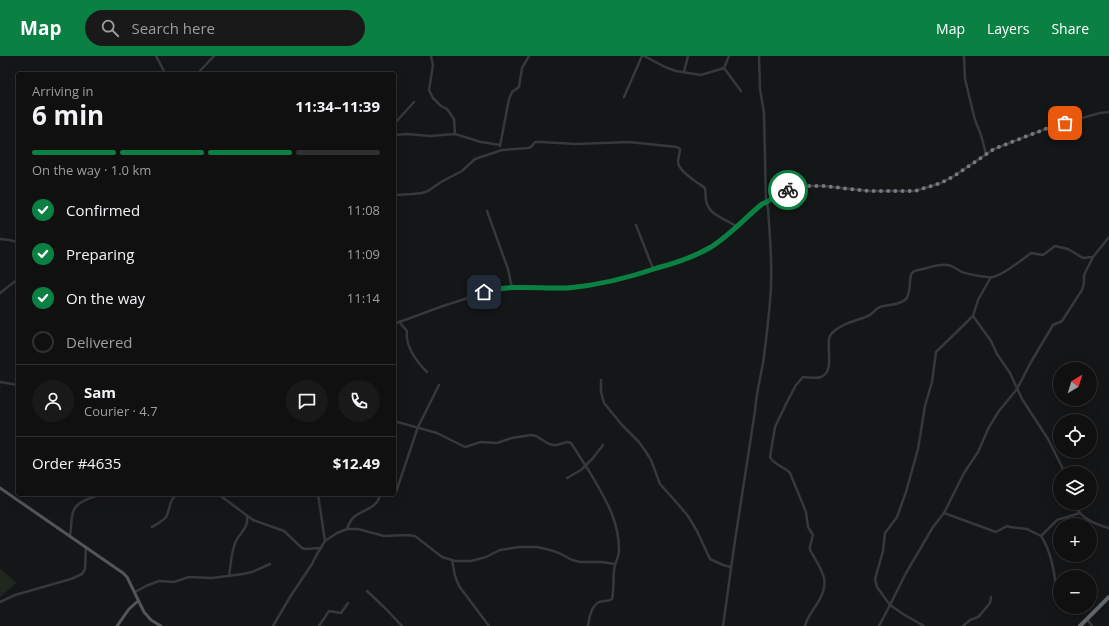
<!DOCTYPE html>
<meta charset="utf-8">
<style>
:root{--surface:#101011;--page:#19191a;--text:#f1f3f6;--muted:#9c9d9f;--line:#303031;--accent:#0b8043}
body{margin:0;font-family:"Open Sans",sans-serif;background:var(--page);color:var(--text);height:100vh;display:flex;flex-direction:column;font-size:15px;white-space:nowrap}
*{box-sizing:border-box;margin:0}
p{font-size:13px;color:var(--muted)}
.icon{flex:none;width:22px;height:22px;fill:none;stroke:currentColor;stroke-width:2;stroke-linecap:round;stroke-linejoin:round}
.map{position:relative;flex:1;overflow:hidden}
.sheet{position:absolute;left:16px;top:16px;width:380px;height:424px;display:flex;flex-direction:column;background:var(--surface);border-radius:4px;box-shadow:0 4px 16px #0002,0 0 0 1px var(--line)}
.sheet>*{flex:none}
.needle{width:26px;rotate:38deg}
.tools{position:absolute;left:1053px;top:306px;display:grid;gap:8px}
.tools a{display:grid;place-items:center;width:44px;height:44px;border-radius:50%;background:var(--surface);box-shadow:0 4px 16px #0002,0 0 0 1px var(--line);font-size:20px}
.pin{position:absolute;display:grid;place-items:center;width:34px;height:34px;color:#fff;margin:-17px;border-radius:8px;box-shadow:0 2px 6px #0006}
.courier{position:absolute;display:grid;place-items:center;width:40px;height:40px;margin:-20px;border:3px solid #0b8043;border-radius:50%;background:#fff;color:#222;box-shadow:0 1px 5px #0007}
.headline em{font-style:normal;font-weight:700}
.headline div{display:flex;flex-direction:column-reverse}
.headline{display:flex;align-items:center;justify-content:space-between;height:68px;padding:0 16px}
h1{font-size:26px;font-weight:700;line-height:30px}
.bar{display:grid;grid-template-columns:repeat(4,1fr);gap:6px 4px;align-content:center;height:48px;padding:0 16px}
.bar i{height:5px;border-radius:3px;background:var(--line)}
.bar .selected{background:var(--accent)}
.bar p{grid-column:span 4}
.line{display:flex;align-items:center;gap:10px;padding:0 16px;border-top:1px solid var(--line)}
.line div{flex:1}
.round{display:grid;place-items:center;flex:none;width:42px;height:42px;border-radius:21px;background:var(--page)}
ol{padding:0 16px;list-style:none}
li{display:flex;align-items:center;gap:12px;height:44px}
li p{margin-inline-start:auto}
li .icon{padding:4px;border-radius:50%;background:var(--accent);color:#fff;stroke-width:4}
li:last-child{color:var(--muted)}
li i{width:22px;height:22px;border:2px solid var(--line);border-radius:50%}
header{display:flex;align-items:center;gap:24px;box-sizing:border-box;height:56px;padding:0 20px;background:var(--accent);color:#fff}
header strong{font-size:19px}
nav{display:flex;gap:22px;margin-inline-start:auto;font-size:14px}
.search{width:280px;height:36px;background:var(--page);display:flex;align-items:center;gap:10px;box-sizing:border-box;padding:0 14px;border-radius:22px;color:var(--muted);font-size:15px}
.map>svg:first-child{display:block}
.green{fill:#20271f}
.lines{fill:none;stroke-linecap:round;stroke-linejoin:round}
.minor{stroke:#36383c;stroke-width:2.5}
.major{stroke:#52565b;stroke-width:3}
.highway{stroke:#62686d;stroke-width:4}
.done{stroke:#747a7f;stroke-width:4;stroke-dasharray:0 7.2}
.route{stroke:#0b8043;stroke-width:5}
</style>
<header>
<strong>Map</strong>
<div class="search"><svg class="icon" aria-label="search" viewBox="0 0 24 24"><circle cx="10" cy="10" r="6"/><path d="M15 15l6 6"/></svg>Search here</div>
<nav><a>Map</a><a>Layers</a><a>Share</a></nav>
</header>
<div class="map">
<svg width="1109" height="570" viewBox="0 0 1109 570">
<rect width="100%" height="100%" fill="#151617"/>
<polygon class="green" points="0,512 16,527 0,541"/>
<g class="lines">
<g class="minor">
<polyline points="156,0 165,17"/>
<polyline points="431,0 433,9 429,34 433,42 441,50 447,53 454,63 455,78"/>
<polyline points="644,0 665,11 676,15 701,19 724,12 729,0"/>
<polyline points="964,0 965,23 975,64 981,79 986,98"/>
<polyline points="724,12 741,35"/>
<polyline points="684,16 688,0"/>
<polyline points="197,18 214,0"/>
<polyline points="624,41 642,0"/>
<polyline points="394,68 414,46"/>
<polyline points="394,79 407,78 430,80 455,78 481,86 500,89"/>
<polyline points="500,90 509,43 512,36 519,31 522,12 529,0"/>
<path d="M394,139L413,138L422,137L428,135L441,126L462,115L475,103L502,94L528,92L531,91L535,86H541L576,88L629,86L677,91L680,93C680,97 678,102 678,106C678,115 698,127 705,132C706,137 705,143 707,148C711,160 728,164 737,171"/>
<polyline points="487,155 508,213 512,232"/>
<polyline points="636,169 652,210 656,213"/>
<polyline points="0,183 9,184 18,186"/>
<polyline points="991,221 978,244 973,260 991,285 997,298 1010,317 1022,343 1048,383 1065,417"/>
<polyline points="0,237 18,223"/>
<path d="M400,265L401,268L407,275C405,291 416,305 427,316"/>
<polyline points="394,268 443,250 496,233 505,232 558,232 603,227 638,219 687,203 711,191 730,177 762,148 766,146 784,135 807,130 823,130 869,135 915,135 941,127 954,120 994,93 1053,70 1100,57 1109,56"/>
<polyline points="601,324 601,336 604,347 622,369 639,386 646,396 651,404 660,428 677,447 688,460 697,475 710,503 723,509 731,511"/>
<polyline points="0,326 18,329"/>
<polyline points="1017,333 1031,306 1053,269 1062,265 1082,234 1084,227 1084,219 1093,201"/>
<path d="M394,365L437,377L465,391L481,386L497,387L512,382L531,379L536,380L549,388L554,389H557L567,386L571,387C577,396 583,406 589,415C604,441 619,463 619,494C619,502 614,508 614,515C613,524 614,534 612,543C608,546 604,544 599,546C591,550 589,562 588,570"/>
<polyline points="567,422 581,414 593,402 603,389"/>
<polyline points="218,438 253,464 284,475 302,492 305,493 321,492"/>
<polyline points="318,438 325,485"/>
<polyline points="387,438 393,439 396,436 418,371 439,329"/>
<path d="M1074,447C1080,462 1094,468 1109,472"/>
<polyline points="944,457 996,476 1007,470 1010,471 1027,473 1041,480 1057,464 1080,457"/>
<path d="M152,471C157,468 163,465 166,461C171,452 168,444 178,438"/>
<path d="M347,473C354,454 362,459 374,449C378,446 379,442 381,438"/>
<path d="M70,480C73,460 68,451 88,443C92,441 97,440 101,438"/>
<path d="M1041,480C1053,498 1055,523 1058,544"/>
<polyline points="452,504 455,520 459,530 489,570"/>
<path d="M229,520C231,509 231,495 236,485C240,477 249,471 247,461"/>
<polyline points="367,535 385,552 402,570"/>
<polyline points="135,536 146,530 159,525 174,526 189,521 212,522 243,518 252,516 270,508"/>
<polyline points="0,546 15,539 71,523 82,518 85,513 86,491"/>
<polyline points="1087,563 1092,570"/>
<polyline points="273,570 290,541 312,508 317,498 325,485 337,477 347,473 358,473 384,480 407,479 415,480 442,501 455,505 471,505 486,501 500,494 519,491 537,491 550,494 559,497 572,504 580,506 602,506 615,508"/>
<polyline points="319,570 329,555 341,557 348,547"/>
<path d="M723,570L734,491L755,355C756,339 760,323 763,307C766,287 768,266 770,246C773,214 770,183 768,152L766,146L764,57L760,33L759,0"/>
<path d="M805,570C807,562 812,555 817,548C832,525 822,515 810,494V490L813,479L808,471L806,456L790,417C785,411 774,409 770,401L775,371L788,344L796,329L803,321C808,321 815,323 821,321C837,315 823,286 832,277C842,267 856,265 868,260C873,258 875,253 880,251C888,248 899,250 906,243C912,235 908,223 912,217C914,214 920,214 923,213C931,211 939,208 947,209C952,209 956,213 960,215C965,218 988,222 993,221C1003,219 1022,204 1031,197L1043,199L1055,190L1068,193L1083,202L1093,201L1109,181"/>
<polyline points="879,570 890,549 877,531 875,523 883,495 885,477 897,461 906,436 918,393 925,350 932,326 936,296 973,260"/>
<polyline points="924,570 903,558 890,549 906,517 933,471 944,457 964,417 978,396 989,371 999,355 1017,333"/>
<polyline points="963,570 970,564 978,561 980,559 990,547 991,541"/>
</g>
<g class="major">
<polyline points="0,432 123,517 127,521 144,556 151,564 161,570"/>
<polyline points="117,570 129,553 138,545"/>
</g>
<polyline class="highway" points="1080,570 1109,541"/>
</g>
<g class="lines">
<polyline class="done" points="788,134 807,130 823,130 869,135 915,135 941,127 954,120 994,93 1053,70 1065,67"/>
<path class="route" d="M484,236C512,228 539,233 568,232C599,229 628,222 657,212C676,207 694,201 711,191C730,179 745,162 762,148C771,145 778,136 788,134"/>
</g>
</svg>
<div class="tools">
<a><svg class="needle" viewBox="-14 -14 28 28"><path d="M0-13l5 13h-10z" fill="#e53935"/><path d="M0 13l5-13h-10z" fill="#9c9d9f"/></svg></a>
<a><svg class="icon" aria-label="locate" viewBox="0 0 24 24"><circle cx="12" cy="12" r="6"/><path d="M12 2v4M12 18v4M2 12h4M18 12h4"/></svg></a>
<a><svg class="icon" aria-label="layers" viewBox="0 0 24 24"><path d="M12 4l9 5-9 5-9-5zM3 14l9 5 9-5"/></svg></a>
<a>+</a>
<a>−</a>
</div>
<div class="pin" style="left:1065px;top:67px;background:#ea580c"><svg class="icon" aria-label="bag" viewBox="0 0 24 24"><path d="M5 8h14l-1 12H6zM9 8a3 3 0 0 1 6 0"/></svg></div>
<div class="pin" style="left:484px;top:236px;background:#1f2937"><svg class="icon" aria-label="home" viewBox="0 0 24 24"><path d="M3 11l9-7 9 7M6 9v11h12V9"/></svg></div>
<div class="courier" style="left:788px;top:134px"><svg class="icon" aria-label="bike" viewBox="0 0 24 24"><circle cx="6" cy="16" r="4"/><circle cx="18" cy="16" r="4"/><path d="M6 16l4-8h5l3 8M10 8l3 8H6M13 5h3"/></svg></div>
<section class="sheet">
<div class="headline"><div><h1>6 min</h1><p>Arriving in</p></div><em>11:34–11:39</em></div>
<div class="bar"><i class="selected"></i><i class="selected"></i><i class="selected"></i><i></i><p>On the way · 1.0 km</p></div>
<ol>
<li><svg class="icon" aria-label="check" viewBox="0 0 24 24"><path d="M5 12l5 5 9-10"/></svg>Confirmed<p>11:08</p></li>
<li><svg class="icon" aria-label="check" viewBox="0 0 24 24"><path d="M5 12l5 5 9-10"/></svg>Preparing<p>11:09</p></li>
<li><svg class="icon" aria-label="check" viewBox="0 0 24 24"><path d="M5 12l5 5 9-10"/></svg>On the way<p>11:14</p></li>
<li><i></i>Delivered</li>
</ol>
<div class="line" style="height:72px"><a class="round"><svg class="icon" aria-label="person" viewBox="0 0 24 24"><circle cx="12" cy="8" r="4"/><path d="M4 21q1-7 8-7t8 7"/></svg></a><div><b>Sam</b><p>Courier · 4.7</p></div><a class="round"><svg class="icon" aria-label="chat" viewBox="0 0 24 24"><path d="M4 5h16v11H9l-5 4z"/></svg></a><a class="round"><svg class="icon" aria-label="phone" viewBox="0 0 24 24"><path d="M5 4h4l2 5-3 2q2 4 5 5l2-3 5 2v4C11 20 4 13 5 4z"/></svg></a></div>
<div class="line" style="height:52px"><div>Order #4635</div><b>$12.49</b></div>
</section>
</div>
